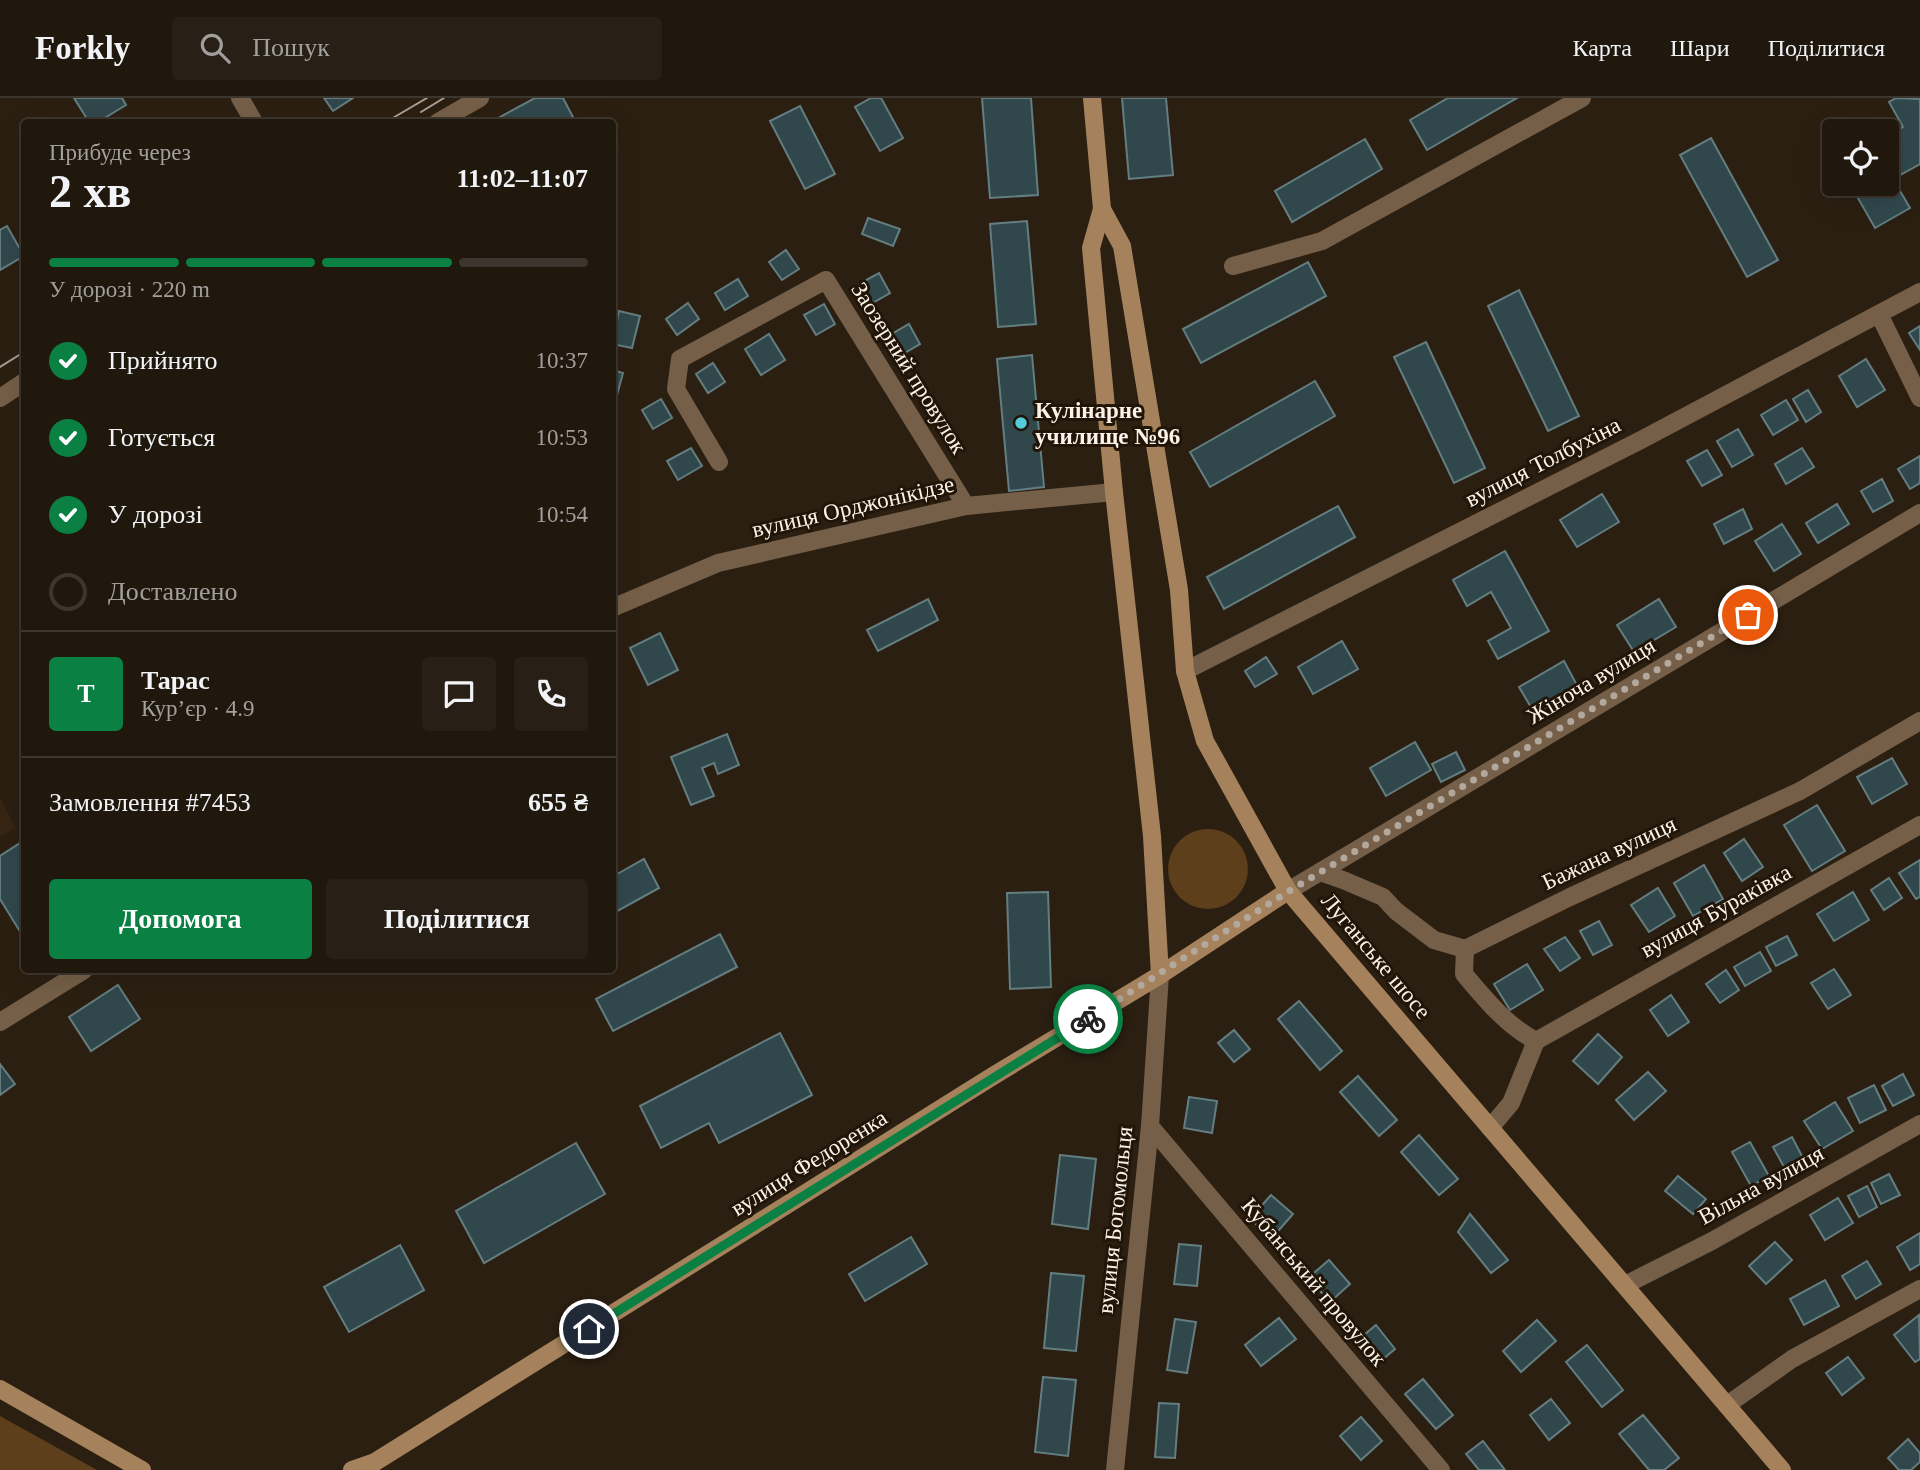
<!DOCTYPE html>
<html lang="uk">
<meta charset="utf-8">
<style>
:root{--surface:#20170d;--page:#282016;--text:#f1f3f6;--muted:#a29f9d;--line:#3d362e;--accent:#0b8043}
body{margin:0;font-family:Georgia,serif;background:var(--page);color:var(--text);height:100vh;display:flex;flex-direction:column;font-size:26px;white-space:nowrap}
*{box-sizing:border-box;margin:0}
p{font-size:23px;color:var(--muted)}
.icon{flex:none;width:38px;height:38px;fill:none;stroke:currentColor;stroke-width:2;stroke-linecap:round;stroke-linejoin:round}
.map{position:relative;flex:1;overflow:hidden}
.sheet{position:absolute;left:21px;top:21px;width:595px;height:854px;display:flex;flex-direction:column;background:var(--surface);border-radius:7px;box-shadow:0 7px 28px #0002,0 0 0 2px var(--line)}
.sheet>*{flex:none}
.tools{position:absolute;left:1822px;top:21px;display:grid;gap:14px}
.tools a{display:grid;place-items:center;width:77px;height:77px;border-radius:7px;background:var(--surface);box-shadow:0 7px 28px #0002,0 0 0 2px var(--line);font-size:35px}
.pin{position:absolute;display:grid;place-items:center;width:60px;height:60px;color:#fff;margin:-30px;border:4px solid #fff;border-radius:50%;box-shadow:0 2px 7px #0007}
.courier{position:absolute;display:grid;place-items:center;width:70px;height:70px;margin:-35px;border:5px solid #0b8043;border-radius:50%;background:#fff;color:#222;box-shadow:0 2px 9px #0007}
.overview em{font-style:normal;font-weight:700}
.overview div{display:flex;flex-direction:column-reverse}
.overview{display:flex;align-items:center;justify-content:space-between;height:119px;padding:0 28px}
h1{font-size:46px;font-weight:700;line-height:52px}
.bar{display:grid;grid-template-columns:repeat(4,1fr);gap:10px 7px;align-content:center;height:84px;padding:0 28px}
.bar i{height:9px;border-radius:5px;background:var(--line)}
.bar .selected{background:var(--accent)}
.bar p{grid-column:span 4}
.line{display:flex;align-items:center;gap:18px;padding:0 28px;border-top:2px solid var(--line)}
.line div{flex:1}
.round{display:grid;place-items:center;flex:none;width:74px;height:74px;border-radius:7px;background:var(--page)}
ol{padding:0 28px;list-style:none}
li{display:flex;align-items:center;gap:21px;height:77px}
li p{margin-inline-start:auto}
li .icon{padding:7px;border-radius:50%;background:var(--accent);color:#fff;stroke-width:4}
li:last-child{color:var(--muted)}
li i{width:38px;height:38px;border:4px solid var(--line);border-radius:50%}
.action{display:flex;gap:14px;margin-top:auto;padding:14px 28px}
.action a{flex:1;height:80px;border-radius:7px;background:var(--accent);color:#fff;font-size:28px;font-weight:700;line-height:80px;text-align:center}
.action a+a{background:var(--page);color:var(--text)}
header{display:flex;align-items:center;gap:42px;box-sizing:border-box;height:98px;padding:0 35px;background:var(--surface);border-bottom:2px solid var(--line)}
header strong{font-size:33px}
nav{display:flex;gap:38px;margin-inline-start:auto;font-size:24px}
.search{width:490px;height:63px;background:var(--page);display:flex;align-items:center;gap:18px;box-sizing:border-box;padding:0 24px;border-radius:7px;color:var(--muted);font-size:26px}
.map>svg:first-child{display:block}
.built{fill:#362512}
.green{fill:#5d3f1b}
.building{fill:#30484c;stroke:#647d81;stroke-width:2}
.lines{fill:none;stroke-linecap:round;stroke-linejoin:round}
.street{stroke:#755f48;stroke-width:18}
.secondary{stroke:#a5825c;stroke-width:18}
.tram{stroke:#a99f94;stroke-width:2}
.done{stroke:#b2a89d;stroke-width:7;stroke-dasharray:0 12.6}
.route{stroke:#0b8043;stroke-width:9}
.poi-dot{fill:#54cadd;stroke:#211508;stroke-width:2.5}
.labels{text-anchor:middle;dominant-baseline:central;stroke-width:6;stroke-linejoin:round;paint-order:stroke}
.street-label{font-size:23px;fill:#fbf2e9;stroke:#211508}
.poi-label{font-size:23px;font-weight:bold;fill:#fbf2e9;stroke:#211508;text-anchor:start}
</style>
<header>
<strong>Forkly</strong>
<div class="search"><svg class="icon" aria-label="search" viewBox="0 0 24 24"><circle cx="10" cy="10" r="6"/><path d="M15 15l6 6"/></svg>Пошук</div>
<nav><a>Карта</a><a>Шари</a><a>Поділитися</a></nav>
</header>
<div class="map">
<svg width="1920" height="1372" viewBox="0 0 1920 1372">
<rect width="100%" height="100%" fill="#2b1f11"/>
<polygon class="built" points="0,700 16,730 0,739"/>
<g class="green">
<circle cx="1208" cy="771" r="40"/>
<polygon points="0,1318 97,1372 0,1372"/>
</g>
<g class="building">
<polygon points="74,0 122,0 126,7 98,24 89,24"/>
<polygon points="324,0 353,0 333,13"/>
<polygon points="535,0 563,0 573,19 562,24 491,24"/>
<polygon points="871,0 881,0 903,40 880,53 855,9"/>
<polygon points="982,0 1031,0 1038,97 990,100"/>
<polygon points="1122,0 1166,0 1173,77 1129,81"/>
<polygon points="1448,0 1517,0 1427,52 1410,22"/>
<polygon points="1896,0 1920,1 1920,66 1893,81 1910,110 1875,130 1850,86 1886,86 1886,39 1903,29 1889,4"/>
<polygon points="800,8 835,76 805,91 770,23"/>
<polygon points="1852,23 1858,33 1834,33 1834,58 1823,39"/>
<polygon points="1711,40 1778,162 1747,179 1680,57"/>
<polygon points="1365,41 1382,71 1292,124 1275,93"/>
<polygon points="868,120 900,131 893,148 862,136"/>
<polygon points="1027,123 1036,226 998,229 990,126"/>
<polygon points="7,128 24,158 0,172 0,132"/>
<polygon points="786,152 799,171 782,182 769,164"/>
<polygon points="1308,164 1326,198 1201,265 1183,231"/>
<polygon points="879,175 890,195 871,206 859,186"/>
<polygon points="738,181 748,198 725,212 715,195"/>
<polygon points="1519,192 1579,318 1548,333 1488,208"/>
<polygon points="688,205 699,221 677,237 666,221"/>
<polygon points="824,206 835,226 816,237 804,217"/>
<polygon points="619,213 640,218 632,250 612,246"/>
<polygon points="909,226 920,246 901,257 890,237"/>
<polygon points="1920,228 1920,252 1909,235"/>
<polygon points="769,236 785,262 761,277 745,251"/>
<polygon points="1426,244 1485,370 1454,385 1394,259"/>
<polygon points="1032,257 1044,389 1009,393 997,261"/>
<polygon points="1866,261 1885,292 1857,309 1839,278"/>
<polygon points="713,265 725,284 708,295 696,276"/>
<polygon points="612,272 623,275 617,297 612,296"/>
<polygon points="1315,283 1335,318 1210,389 1190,354"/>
<polygon points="1808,292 1821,314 1806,324 1793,301"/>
<polygon points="661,301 672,320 653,331 642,312"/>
<polygon points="1786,302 1798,322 1773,337 1761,317"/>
<polygon points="1738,331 1753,357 1732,369 1717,343"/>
<polygon points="691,350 702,368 678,382 667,363"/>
<polygon points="1802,350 1814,369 1786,386 1775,366"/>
<polygon points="1707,352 1722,377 1702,388 1687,363"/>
<polygon points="1920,358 1920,385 1910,391 1898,371"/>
<polygon points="1882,381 1893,403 1873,414 1861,393"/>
<polygon points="1602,396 1619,424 1577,449 1560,422"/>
<polygon points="1837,406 1849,426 1818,445 1806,425"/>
<polygon points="1338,408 1355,439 1224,511 1207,479"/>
<polygon points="1743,411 1752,431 1724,446 1714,426"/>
<polygon points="1782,426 1801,456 1774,473 1755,443"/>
<polygon points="1505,453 1549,533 1498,561 1488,543 1511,530 1491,494 1467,508 1453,482"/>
<polygon points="928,501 938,522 878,553 867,532"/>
<polygon points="1659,501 1676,529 1634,554 1617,527"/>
<polygon points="660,535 678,572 648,587 630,550"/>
<polygon points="1342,543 1358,571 1313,596 1298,569"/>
<polygon points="1266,559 1277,576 1255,589 1245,573"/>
<polygon points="1564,563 1579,591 1535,616 1519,589"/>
<polygon points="727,636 739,667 718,676 714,665 702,670 714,698 691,707 671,659"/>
<polygon points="1415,644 1431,672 1386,698 1370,670"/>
<polygon points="1456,654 1465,672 1441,684 1432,666"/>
<polygon points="1892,660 1907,686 1872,706 1857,679"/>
<polygon points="1817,707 1845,753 1812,773 1784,727"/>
<polygon points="1744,741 1763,769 1742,783 1724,755"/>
<polygon points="20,745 24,752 24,840 0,801 0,758"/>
<polygon points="644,761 659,790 612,816 612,779"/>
<polygon points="1920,762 1920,799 1916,801 1899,775"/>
<polygon points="1704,767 1723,801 1693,818 1674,785"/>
<polygon points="1889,780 1902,800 1884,812 1871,792"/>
<polygon points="1658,790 1675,818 1649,834 1631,807"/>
<polygon points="1048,794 1051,889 1010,891 1007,795"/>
<polygon points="1853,794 1869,822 1834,843 1817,816"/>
<polygon points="1599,823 1612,847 1593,857 1580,833"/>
<polygon points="720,836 737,869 613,933 596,901"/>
<polygon points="1787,838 1797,857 1776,868 1766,849"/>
<polygon points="1565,839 1580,860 1560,873 1544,851"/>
<polygon points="1760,854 1771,873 1745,888 1734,869"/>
<polygon points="1527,866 1543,892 1510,912 1494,886"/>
<polygon points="1834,871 1851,897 1828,911 1811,885"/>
<polygon points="1726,872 1739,892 1720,905 1706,886"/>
<polygon points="118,887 140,921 91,953 69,919"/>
<polygon points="1671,897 1689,924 1668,938 1650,912"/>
<polygon points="1299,903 1342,953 1320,972 1278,921"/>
<polygon points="1234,932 1250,951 1234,964 1218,945"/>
<polygon points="780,935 812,997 719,1045 709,1025 661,1050 640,1008"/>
<polygon points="1598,936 1622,959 1598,986 1573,963"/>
<polygon points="0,966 15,986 0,997"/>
<polygon points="1648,974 1666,993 1634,1022 1616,1002"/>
<polygon points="1903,976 1914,997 1893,1008 1882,988"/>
<polygon points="1358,978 1397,1022 1379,1038 1340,994"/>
<polygon points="1874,987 1886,1012 1860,1025 1848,1000"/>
<polygon points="1189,999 1217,1003 1212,1035 1184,1030"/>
<polygon points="1835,1004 1853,1033 1822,1051 1804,1023"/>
<polygon points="1419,1037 1458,1081 1439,1097 1401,1054"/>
<polygon points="1792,1039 1803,1060 1784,1069 1773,1049"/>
<polygon points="1750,1044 1769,1078 1751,1088 1732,1054"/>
<polygon points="576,1045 605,1096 484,1165 456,1113"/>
<polygon points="1060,1057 1096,1061 1088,1131 1052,1126"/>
<polygon points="1889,1076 1900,1097 1881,1106 1871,1085"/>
<polygon points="1678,1078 1706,1101 1693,1116 1665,1093"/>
<polygon points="1867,1088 1877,1109 1859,1119 1848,1098"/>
<polygon points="1271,1097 1293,1116 1272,1140 1250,1121"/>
<polygon points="1838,1100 1853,1125 1825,1142 1810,1117"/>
<polygon points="1470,1116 1508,1162 1491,1175 1458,1134"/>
<polygon points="1920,1135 1920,1166 1910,1172 1897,1149"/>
<polygon points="911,1139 927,1166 865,1203 849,1176"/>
<polygon points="1775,1144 1792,1162 1766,1186 1749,1168"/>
<polygon points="1179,1146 1201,1148 1197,1188 1174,1186"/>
<polygon points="400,1147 424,1192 349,1234 324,1189"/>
<polygon points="1329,1162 1350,1186 1330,1204 1308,1180"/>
<polygon points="1867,1163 1881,1186 1856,1201 1842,1178"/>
<polygon points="1051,1175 1084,1178 1076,1253 1044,1250"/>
<polygon points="1825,1182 1839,1208 1804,1227 1790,1201"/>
<polygon points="1919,1217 1920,1261 1915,1264 1894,1237"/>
<polygon points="1279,1220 1296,1241 1261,1268 1245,1247"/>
<polygon points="1175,1221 1196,1224 1187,1275 1167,1272"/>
<polygon points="1537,1222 1556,1243 1521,1274 1503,1253"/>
<polygon points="1376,1227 1395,1251 1377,1266 1358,1242"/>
<polygon points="1587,1247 1623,1292 1602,1309 1566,1264"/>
<polygon points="1848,1259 1864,1280 1842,1297 1826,1275"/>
<polygon points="1043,1279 1076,1282 1068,1358 1035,1354"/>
<polygon points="1423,1281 1453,1317 1436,1331 1405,1296"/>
<polygon points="1551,1301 1570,1325 1549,1342 1530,1317"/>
<polygon points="1159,1305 1179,1306 1175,1360 1155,1359"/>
<polygon points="1643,1317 1679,1360 1664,1372 1649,1372 1619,1336"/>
<polygon points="1361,1319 1382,1343 1361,1362 1340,1338"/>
<polygon points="1908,1341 1920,1355 1920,1364 1911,1372 1899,1372 1888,1360"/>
<polygon points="1483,1343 1505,1372 1479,1372 1466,1356"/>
</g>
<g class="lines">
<g class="street">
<polyline points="240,0 254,24"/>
<polyline points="438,24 480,0"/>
<polyline points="1233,168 1322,143 1582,0"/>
<polyline points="1879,216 1920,300"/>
<polyline points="0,300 24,284"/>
<polyline points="719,364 676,291 680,261 826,182 966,408"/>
<polyline points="612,510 718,465 966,408 1114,394"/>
<polyline points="1185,573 1641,342 1920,194"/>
<polyline points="1320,774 1343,782 1383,799 1396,813 1434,842 1465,851 1570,799 1800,693 1920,623"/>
<polyline points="1288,793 1920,415"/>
<path d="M1465,851L1464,876C1485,901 1507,928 1536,943"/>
<polyline points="0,924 84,872"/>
<polyline points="1536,943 1920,727"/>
<polyline points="1150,1028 1441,1372"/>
<polyline points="1490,1030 1511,1005 1536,943"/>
<polyline points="1625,1187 1712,1143 1920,1026"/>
<polyline points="1727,1307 1792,1261 1920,1191"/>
<polyline points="1115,1372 1150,1028 1160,877"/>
</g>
<g class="secondary">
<polyline points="1092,0 1102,111 1122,148 1179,492 1185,573 1205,643 1288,793 1782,1372"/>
<polyline points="1102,111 1091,150 1114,394 1152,738 1160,877"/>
<polyline points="0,1291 142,1372"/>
<polyline points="352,1372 375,1364 993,978 1160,877 1288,793"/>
</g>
<g class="tram">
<polyline points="421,14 444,0"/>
<polyline points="386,24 427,0"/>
<polyline points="0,269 24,254"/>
</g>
</g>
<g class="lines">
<polyline class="done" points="1088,921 1289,793 1748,517"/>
<polyline class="route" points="589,1231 1088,921"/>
</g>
<circle class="poi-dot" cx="1021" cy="325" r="7"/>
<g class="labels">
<g class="street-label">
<text transform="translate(909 270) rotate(58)">Заозерний провулок</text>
<text transform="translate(1543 364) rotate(-27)">вулиця Толбухіна</text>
<text transform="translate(853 409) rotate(-13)">вулиця Орджонікідзе</text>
<text transform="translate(1591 583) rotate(-31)">Жіноча вулиця</text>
<text transform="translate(1609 755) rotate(-25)">Бажана вулиця</text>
<text transform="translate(1716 813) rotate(-29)">вулиця Бураківка</text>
<text transform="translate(1376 858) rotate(50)">Луганське шосе</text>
<text transform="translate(809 1065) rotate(-32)">вулиця Федоренка</text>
<text transform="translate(1761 1087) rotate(-29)">Вільна вулиця</text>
<text transform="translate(1115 1122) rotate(-84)">вулиця Богомольця</text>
<text transform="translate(1314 1184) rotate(50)">Кубанський провулок</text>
</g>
<g class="poi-label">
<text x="1035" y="312">Кулінарне<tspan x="1035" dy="26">училище №96</tspan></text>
</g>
</g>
</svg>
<div class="tools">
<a><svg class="icon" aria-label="locate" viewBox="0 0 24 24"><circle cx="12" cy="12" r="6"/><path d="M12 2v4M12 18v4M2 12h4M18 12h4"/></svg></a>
</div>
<div class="pin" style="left:1748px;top:517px;background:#ea580c"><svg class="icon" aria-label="bag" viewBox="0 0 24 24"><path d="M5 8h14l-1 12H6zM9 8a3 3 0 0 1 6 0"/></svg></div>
<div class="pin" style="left:589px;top:1231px;background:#1f2937"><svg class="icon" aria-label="home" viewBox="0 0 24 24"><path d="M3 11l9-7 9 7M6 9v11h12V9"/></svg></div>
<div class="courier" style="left:1088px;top:921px"><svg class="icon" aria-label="bike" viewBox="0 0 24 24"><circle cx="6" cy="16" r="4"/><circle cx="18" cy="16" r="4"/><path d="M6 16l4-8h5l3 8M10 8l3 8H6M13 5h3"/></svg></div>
<section class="sheet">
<div class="overview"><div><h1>2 хв</h1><p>Прибуде через</p></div><em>11:02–11:07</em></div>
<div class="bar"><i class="selected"></i><i class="selected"></i><i class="selected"></i><i></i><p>У дорозі · 220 m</p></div>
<ol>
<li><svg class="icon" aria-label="check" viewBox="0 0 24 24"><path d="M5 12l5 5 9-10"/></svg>Прийнято<p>10:37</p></li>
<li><svg class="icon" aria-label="check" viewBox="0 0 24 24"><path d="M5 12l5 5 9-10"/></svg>Готується<p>10:53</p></li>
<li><svg class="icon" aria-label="check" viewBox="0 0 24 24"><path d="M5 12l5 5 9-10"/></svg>У дорозі<p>10:54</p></li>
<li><i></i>Доставлено</li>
</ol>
<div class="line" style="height:126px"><b class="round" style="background:var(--accent);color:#fff">Т</b><div><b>Тарас</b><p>Кур’єр · 4.9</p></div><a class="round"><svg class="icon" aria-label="chat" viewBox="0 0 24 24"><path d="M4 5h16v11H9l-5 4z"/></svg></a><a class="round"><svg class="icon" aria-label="phone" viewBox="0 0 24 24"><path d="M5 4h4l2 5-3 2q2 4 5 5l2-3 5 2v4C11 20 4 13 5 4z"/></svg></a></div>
<div class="line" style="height:91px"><div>Замовлення #7453</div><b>655 ₴</b></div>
<div class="action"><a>Допомога</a><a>Поділитися</a></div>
</section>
</div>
